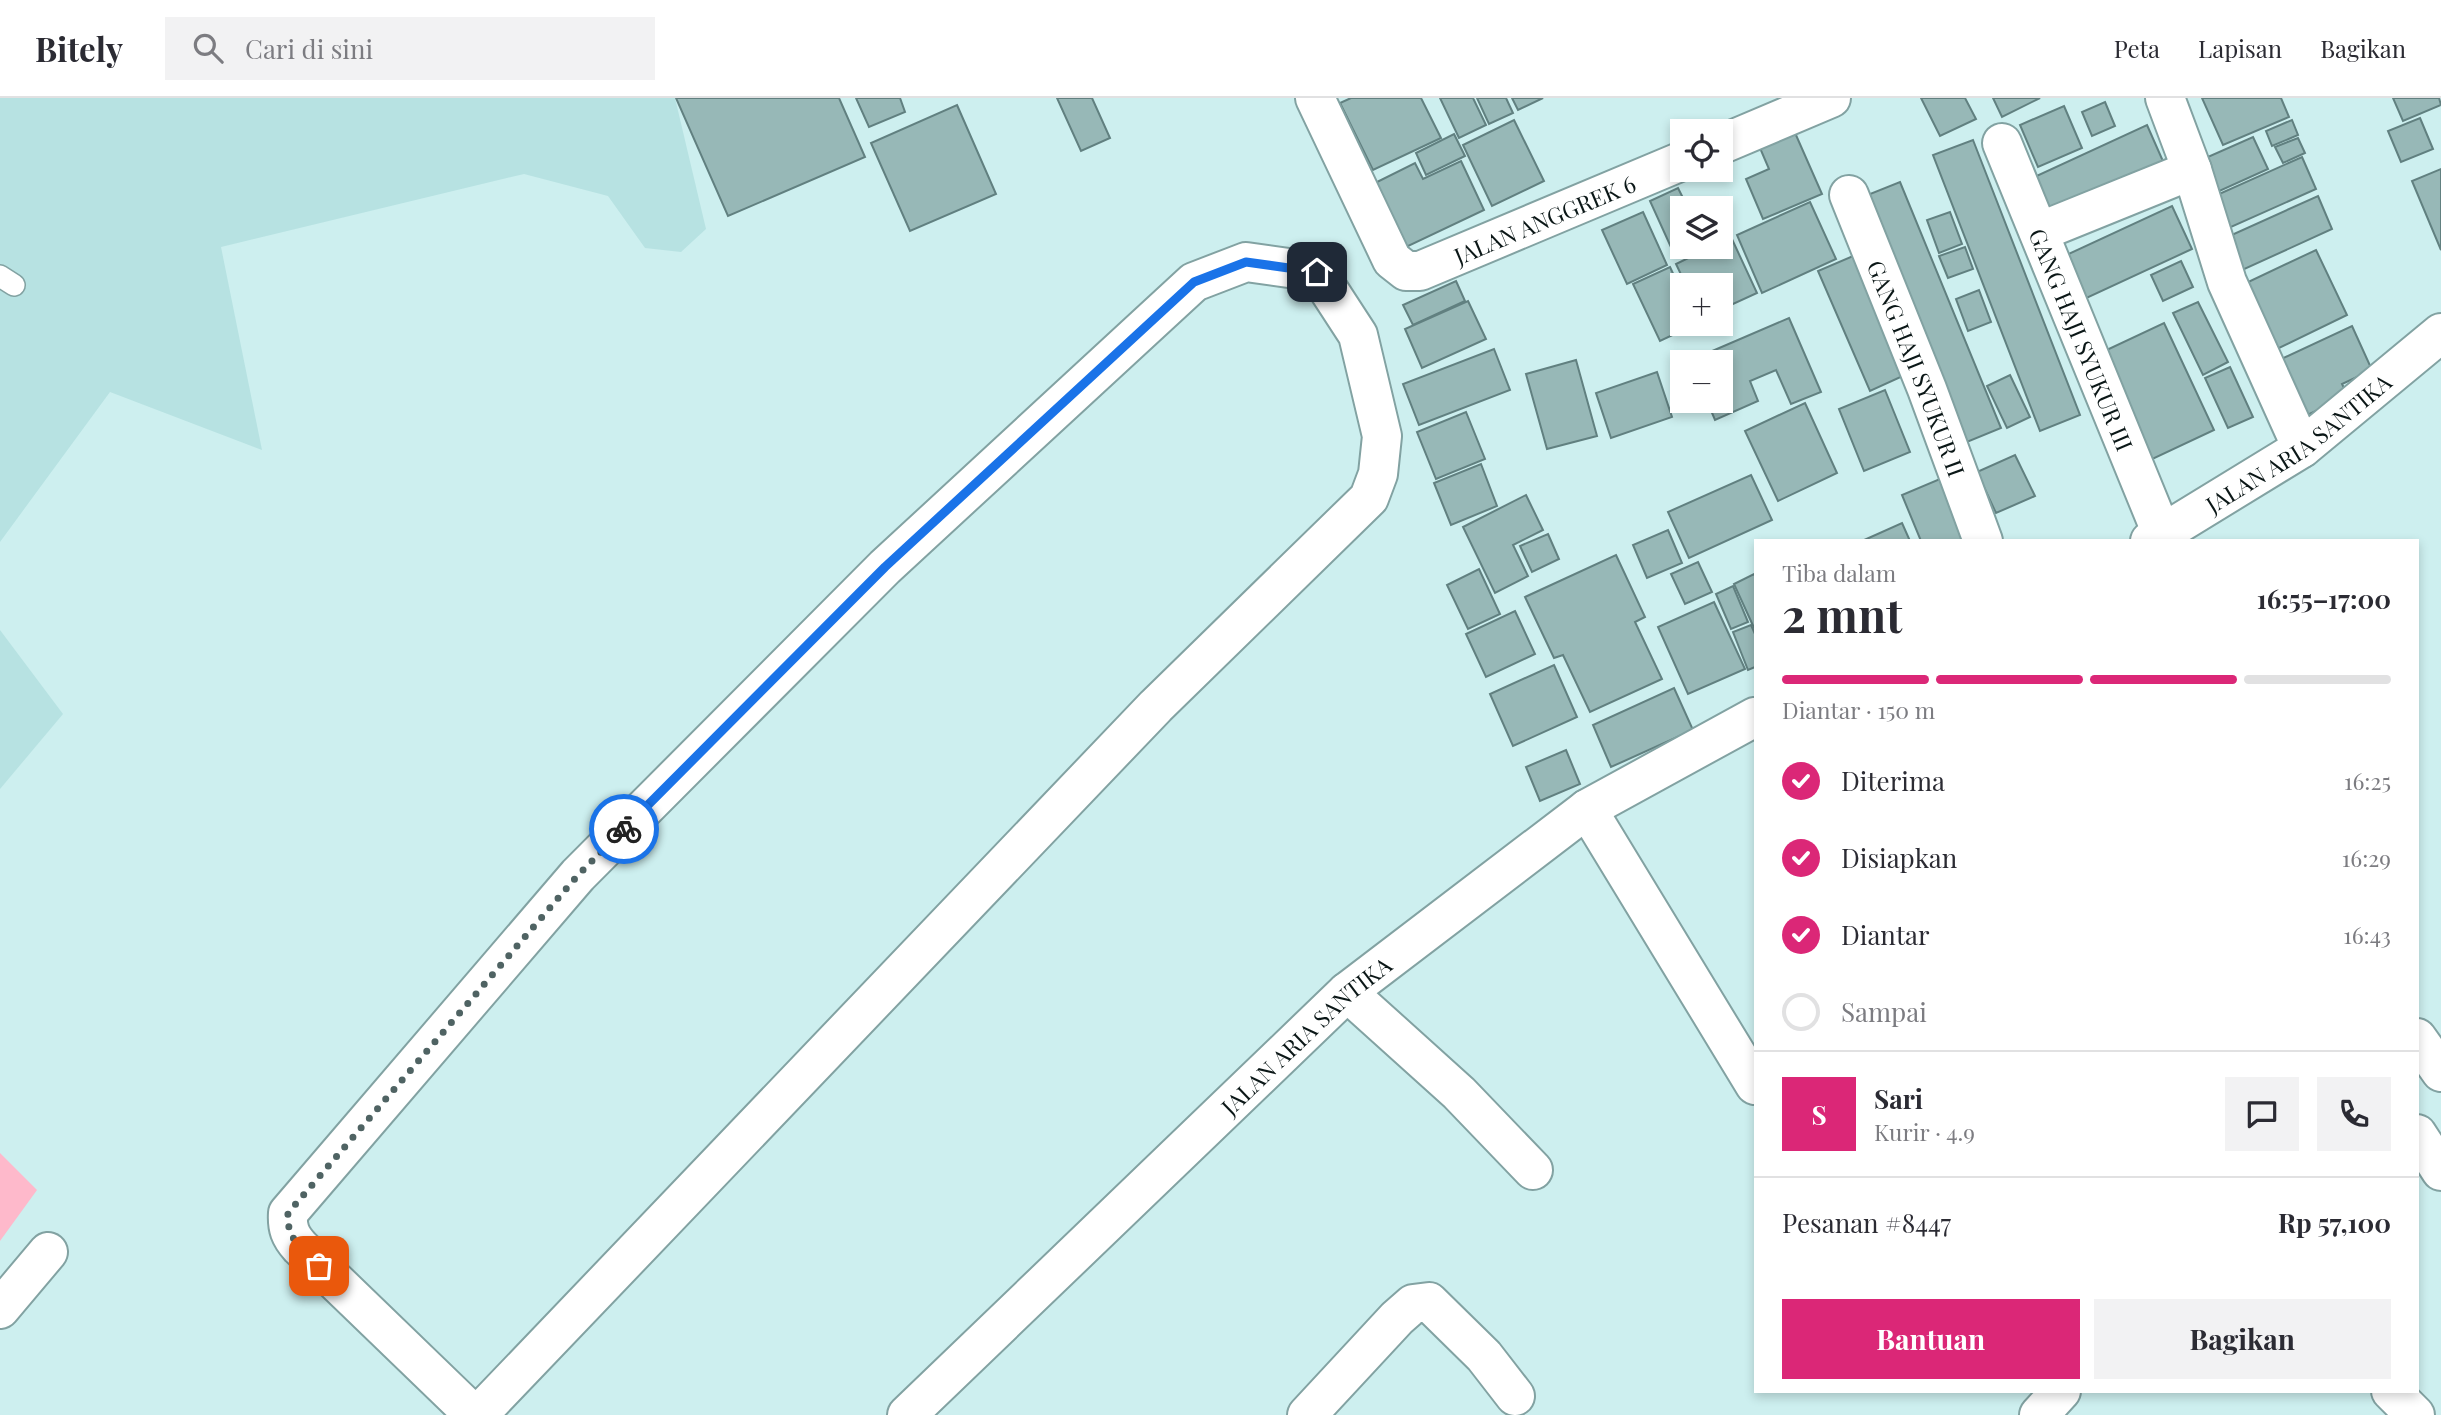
<!DOCTYPE html>
<html lang="id">
<meta charset="utf-8">
<style>
:root{--surface:#fff;--page:#f2f2f3;--text:#2b2b33;--muted:#7c7c81;--line:#e1e1e2;--accent:#db2777}
body{margin:0;font-family:"Playfair Display",serif;background:var(--page);color:var(--text);height:100vh;display:flex;flex-direction:column;font-size:26px;white-space:nowrap}
*{box-sizing:border-box;margin:0}
p{font-size:23px;color:var(--muted)}
.icon{flex:none;width:38px;height:38px;fill:none;stroke:currentColor;stroke-width:2;stroke-linecap:round;stroke-linejoin:round}
.map{position:relative;flex:1;overflow:hidden}
.panel{position:absolute;left:1754px;top:441px;width:665px;height:854px;display:flex;flex-direction:column;background:var(--surface);border-radius:0px;box-shadow:0 4px 10px #0003}
.panel>*{flex:none}
.buttons{position:absolute;left:1670px;top:21px;display:grid;gap:14px}
.buttons a{display:grid;place-items:center;width:63px;height:63px;border-radius:0px;background:var(--surface);box-shadow:0 4px 10px #0003;font-size:35px}
.pin{position:absolute;display:grid;place-items:center;width:60px;height:60px;color:#fff;margin:-30px;border-radius:14px;box-shadow:0 4px 10px #0006}
.courier{position:absolute;display:grid;place-items:center;width:70px;height:70px;margin:-35px;border:5px solid #1a73e8;border-radius:50%;background:#fff;color:#222;box-shadow:0 2px 9px #0007}
.headline em{font-style:normal;font-weight:700}
.headline div{display:flex;flex-direction:column-reverse}
.headline{display:flex;align-items:center;justify-content:space-between;height:119px;padding:0 28px}
h1{font-size:46px;font-weight:700;line-height:52px}
.bar{display:grid;grid-template-columns:repeat(4,1fr);gap:10px 7px;align-content:center;height:84px;padding:0 28px}
.bar i{height:9px;border-radius:5px;background:var(--line)}
.bar .active{background:var(--accent)}
.bar p{grid-column:span 4}
.line{display:flex;align-items:center;gap:18px;padding:0 28px;border-top:2px solid var(--line)}
.line div{flex:1}
.round{display:grid;place-items:center;flex:none;width:74px;height:74px;border-radius:0px;background:var(--page)}
ol{padding:0 28px;list-style:none}
li{display:flex;align-items:center;gap:21px;height:77px}
li p{margin-inline-start:auto}
li .icon{padding:7px;border-radius:50%;background:var(--accent);color:#fff;stroke-width:4}
li:last-child{color:var(--muted)}
li i{width:38px;height:38px;border:4px solid var(--line);border-radius:50%}
.cta{display:flex;gap:14px;margin-top:auto;padding:14px 28px}
.cta a{flex:1;height:80px;border-radius:0px;background:var(--accent);color:#fff;font-size:28px;font-weight:700;line-height:80px;text-align:center}
.cta a+a{background:var(--page);color:var(--text)}
header{display:flex;align-items:center;gap:42px;box-sizing:border-box;height:98px;padding:0 35px;background:var(--surface);border-bottom:2px solid var(--line)}
header strong{font-size:33px}
nav{display:flex;gap:38px;margin-inline-start:auto;font-size:24px}
.search{width:490px;height:63px;background:var(--page);display:flex;align-items:center;gap:18px;box-sizing:border-box;padding:0 24px;border-radius:0px;color:var(--muted);font-size:26px}
.map>svg:first-child{display:block}
.built{fill:#b7e2e2}
.green{fill:#feb9cb}
.building{fill:#97b8b7;stroke:#618080;stroke-width:2}
.lines{fill:none;stroke-linecap:round;stroke-linejoin:round}
.lane-casing{stroke:#82a2a2;stroke-width:24}
.street-casing{stroke:#82a2a2;stroke-width:42}
.secondary-casing{stroke:#82a2a2;stroke-width:42}
.lane{stroke:#fff;stroke-width:21}
.street{stroke:#fff;stroke-width:38}
.secondary{stroke:#fff;stroke-width:38}
.done{stroke:#4f6363;stroke-width:7;stroke-dasharray:0 12.6}
.route{stroke:#1a73e8;stroke-width:9}
.labels{text-anchor:middle;dominant-baseline:central;stroke-width:5;stroke-linejoin:round;paint-order:stroke}
.street-label{font-size:23px;fill:#0b1717;stroke:#cdefef}
</style>
<header>
<strong>Bitely</strong>
<div class="search"><svg class="icon" aria-label="search" viewBox="0 0 24 24"><circle cx="10" cy="10" r="6"/><path d="M15 15l6 6"/></svg>Cari di sini</div>
<nav><a>Peta</a><a>Lapisan</a><a>Bagikan</a></nav>
</header>
<div class="map">
<svg width="2441" height="1317" viewBox="0 0 2441 1317">
<rect width="100%" height="100%" fill="#cdefef"/>
<g class="built">
<polygon points="0,0 675,0 706,131 681,154 645,150 608,98 524,76 221,149 262,352 110,294 0,444"/>
<polygon points="0,532 63,616 0,691"/>
</g>
<polygon class="green" points="0,1055 37,1092 0,1143"/>
<g class="building">
<polygon points="676,0 839,0 865,59 728,118"/>
<polygon points="856,0 900,0 905,14 869,29"/>
<polygon points="1057,0 1092,0 1110,40 1081,53"/>
<polygon points="1351,0 1421,0 1441,40 1373,72 1340,5"/>
<polygon points="1440,0 1473,0 1486,27 1459,40"/>
<polygon points="1477,0 1506,0 1513,15 1489,26"/>
<polygon points="1512,0 1543,0 1518,12"/>
<polygon points="1921,0 1965,0 1976,21 1940,38"/>
<polygon points="1993,0 2040,0 2002,19"/>
<polygon points="2202,0 2281,0 2289,19 2223,47"/>
<polygon points="2393,0 2439,0 2441,7 2403,23"/>
<polygon points="2105,4 2115,28 2092,38 2082,14"/>
<polygon points="957,7 996,96 910,133 871,45"/>
<polygon points="2064,8 2082,50 2038,69 2020,27"/>
<polygon points="2420,20 2433,51 2401,64 2388,33"/>
<polygon points="1514,22 1544,83 1492,108 1463,47"/>
<polygon points="2292,22 2298,37 2272,48 2266,33"/>
<polygon points="2147,27 2166,70 2046,126 2026,83"/>
<polygon points="1792,28 1822,96 1763,121 1746,81 1769,71 1757,43"/>
<polygon points="1454,36 1465,58 1426,77 1416,55"/>
<polygon points="2253,39 2268,71 2215,95 2201,62"/>
<polygon points="2298,40 2305,55 2283,65 2275,49"/>
<polygon points="1973,42 2080,317 2040,333 1933,57"/>
<polygon points="2302,59 2316,91 2222,133 2208,101"/>
<polygon points="1461,63 1484,112 1404,150 1373,86 1415,65 1423,81"/>
<polygon points="2441,71 2441,152 2412,83"/>
<polygon points="1900,84 2001,330 1962,346 1860,100"/>
<polygon points="1678,90 1688,110 1682,110 1682,149 1695,149 1675,158 1650,103"/>
<polygon points="2318,98 2332,131 2240,173 2225,140"/>
<polygon points="1810,104 1836,161 1762,195 1737,137"/>
<polygon points="2172,108 2192,151 2080,203 2060,160"/>
<polygon points="1643,114 1667,167 1627,186 1602,132"/>
<polygon points="1950,114 1962,146 1939,155 1927,122"/>
<polygon points="1731,139 1757,195 1720,212 1720,187 1686,187 1676,166 1711,149 1720,149 1720,145"/>
<polygon points="1965,149 1973,171 1948,180 1939,158"/>
<polygon points="2316,152 2347,217 2275,252 2244,186"/>
<polygon points="1853,158 1905,277 1870,293 1818,173"/>
<polygon points="2181,163 2193,189 2163,203 2151,177"/>
<polygon points="1670,169 1682,195 1682,226 1696,226 1660,243 1633,186"/>
<polygon points="1456,183 1465,203 1413,227 1403,207"/>
<polygon points="1979,192 1991,224 1968,233 1956,201"/>
<polygon points="1468,203 1486,241 1422,270 1405,231"/>
<polygon points="2198,204 2228,264 2203,277 2173,215"/>
<polygon points="1789,220 1821,294 1791,306 1776,272 1750,283 1758,303 1715,322 1707,303 1720,303 1720,264 1689,263"/>
<polygon points="2164,225 2214,332 2146,364 2096,257"/>
<polygon points="2352,228 2372,272 2342,286 2348,298 2303,319 2277,263"/>
<polygon points="1494,251 1510,292 1419,327 1403,286"/>
<polygon points="1576,262 1597,338 1547,351 1526,276"/>
<polygon points="2230,269 2253,319 2228,330 2205,280"/>
<polygon points="1657,274 1672,319 1611,340 1596,295"/>
<polygon points="2010,277 2030,319 2007,330 1987,288"/>
<polygon points="1885,292 1910,354 1864,373 1839,311"/>
<polygon points="1805,305 1837,375 1778,403 1745,333"/>
<polygon points="1466,314 1485,361 1436,381 1417,334"/>
<polygon points="2015,357 2035,398 1996,415 1977,374"/>
<polygon points="1481,366 1497,408 1451,427 1434,385"/>
<polygon points="1751,377 1772,422 1689,460 1668,414"/>
<polygon points="1947,378 1975,443 1921,443 1902,397"/>
<polygon points="1526,397 1543,432 1513,447 1528,478 1495,495 1463,429"/>
<polygon points="1902,425 1910,443 1862,443"/>
<polygon points="1668,432 1682,465 1647,480 1633,447"/>
<polygon points="1548,436 1559,461 1532,474 1520,448"/>
<polygon points="1616,457 1645,519 1635,524 1662,581 1590,614 1563,557 1554,560 1525,499"/>
<polygon points="1698,464 1712,494 1685,506 1671,476"/>
<polygon points="1479,471 1500,516 1468,531 1447,487"/>
<polygon points="1754,476 1755,478 1755,532 1734,486"/>
<polygon points="1733,488 1748,524 1731,531 1716,496"/>
<polygon points="1714,504 1745,571 1688,596 1658,529"/>
<polygon points="1515,513 1535,556 1486,579 1466,536"/>
<polygon points="1751,527 1755,536 1755,569 1748,572 1733,534"/>
<polygon points="1554,567 1577,619 1513,648 1490,596"/>
<polygon points="1674,590 1693,632 1611,669 1593,627"/>
<polygon points="1566,652 1580,686 1540,703 1526,669"/>
</g>
<g class="lines">
<defs>
<polyline id="lane" points="0,178 14,187"/>
<g id="street">
<path id="s1" d="M1315,0L1392,162L1406,173H1420L1682,63"/>
<polyline points="2165,0 2192,72 2227,184 2302,350"/>
<path id="s2" d="M2002,45L2162,436"/>
<polyline points="1720,47 1831,0"/>
<path id="s3" d="M1849,97L1927,291L1983,443"/>
<polyline points="2039,134 2192,72"/>
<polyline points="1587,711 1755,987"/>
<polyline points="1347,894 1459,995 1533,1072"/>
<polyline points="2417,940 2441,974"/>
<polyline points="2417,1036 2441,1073"/>
<polyline points="0,1211 48,1154"/>
<polyline points="2391,1293 2415,1317"/>
<path d="M474,1317L300,1149C290,1138 287,1130 288,1115L578,777L885,469L1194,184L1246,164L1317,174L1358,237L1382,338L1378,376L1369,400L1156,608L478,1317"/>
<polyline points="1307,1317 1397,1220 1413,1206 1429,1204 1484,1258 1515,1298"/>
<polyline points="2039,1317 2061,1293"/>
</g>
<g id="secondary">
<path id="s4" d="M2150,443L2302,350L2441,235"/>
<path id="s5" d="M907,1317L1347,894L1587,711L1755,619"/>
</g>
</defs>
<use href="#lane" class="lane-casing"/>
<use href="#street" class="street-casing"/>
<use href="#secondary" class="secondary-casing"/>
<use href="#lane" class="lane"/>
<use href="#street" class="street"/>
<use href="#secondary" class="secondary"/>
</g>
<g class="lines">
<path class="done" d="M319,1168C302,1152 286,1140 288,1115L578,777L624,731"/>
<polyline class="route" points="624,731 885,469 1194,184 1246,164 1317,174"/>
</g>
<g class="labels">
<g class="street-label">
<text stroke="none"><textPath href="#s1" startOffset="346">JALAN ANGGREK 6</textPath></text>
<text stroke="none"><textPath href="#s2" startOffset="212">GANG HAJI SYUKUR III</textPath></text>
<text stroke="none"><textPath href="#s3" startOffset="186">GANG HAJI SYUKUR II</textPath></text>
<text stroke="none"><textPath href="#s4" startOffset="178">JALAN ARIA SANTIKA</textPath></text>
<text stroke="none"><textPath href="#s5" startOffset="551">JALAN ARIA SANTIKA</textPath></text>
</g>
</g>
</svg>
<div class="buttons">
<a><svg class="icon" aria-label="locate" viewBox="0 0 24 24"><circle cx="12" cy="12" r="6"/><path d="M12 2v4M12 18v4M2 12h4M18 12h4"/></svg></a>
<a><svg class="icon" aria-label="layers" viewBox="0 0 24 24"><path d="M12 4l9 5-9 5-9-5zM3 14l9 5 9-5"/></svg></a>
<a>+</a>
<a>−</a>
</div>
<div class="pin" style="left:319px;top:1168px;background:#ea580c"><svg class="icon" aria-label="bag" viewBox="0 0 24 24"><path d="M5 8h14l-1 12H6zM9 8a3 3 0 0 1 6 0"/></svg></div>
<div class="pin" style="left:1317px;top:174px;background:#1f2937"><svg class="icon" aria-label="home" viewBox="0 0 24 24"><path d="M3 11l9-7 9 7M6 9v11h12V9"/></svg></div>
<div class="courier" style="left:624px;top:731px"><svg class="icon" aria-label="bike" viewBox="0 0 24 24"><circle cx="6" cy="16" r="4"/><circle cx="18" cy="16" r="4"/><path d="M6 16l4-8h5l3 8M10 8l3 8H6M13 5h3"/></svg></div>
<section class="panel">
<div class="headline"><div><h1>2 mnt</h1><p>Tiba dalam</p></div><em>16:55–17:00</em></div>
<div class="bar"><i class="active"></i><i class="active"></i><i class="active"></i><i></i><p>Diantar · 150 m</p></div>
<ol>
<li><svg class="icon" aria-label="check" viewBox="0 0 24 24"><path d="M5 12l5 5 9-10"/></svg>Diterima<p>16:25</p></li>
<li><svg class="icon" aria-label="check" viewBox="0 0 24 24"><path d="M5 12l5 5 9-10"/></svg>Disiapkan<p>16:29</p></li>
<li><svg class="icon" aria-label="check" viewBox="0 0 24 24"><path d="M5 12l5 5 9-10"/></svg>Diantar<p>16:43</p></li>
<li><i></i>Sampai</li>
</ol>
<div class="line" style="height:126px"><b class="round" style="background:var(--accent);color:#fff">S</b><div><b>Sari</b><p>Kurir · 4.9</p></div><a class="round"><svg class="icon" aria-label="chat" viewBox="0 0 24 24"><path d="M4 5h16v11H9l-5 4z"/></svg></a><a class="round"><svg class="icon" aria-label="phone" viewBox="0 0 24 24"><path d="M5 4h4l2 5-3 2q2 4 5 5l2-3 5 2v4C11 20 4 13 5 4z"/></svg></a></div>
<div class="line" style="height:91px"><div>Pesanan #8447</div><b>Rp 57,100</b></div>
<div class="cta"><a>Bantuan</a><a>Bagikan</a></div>
</section>
</div>
